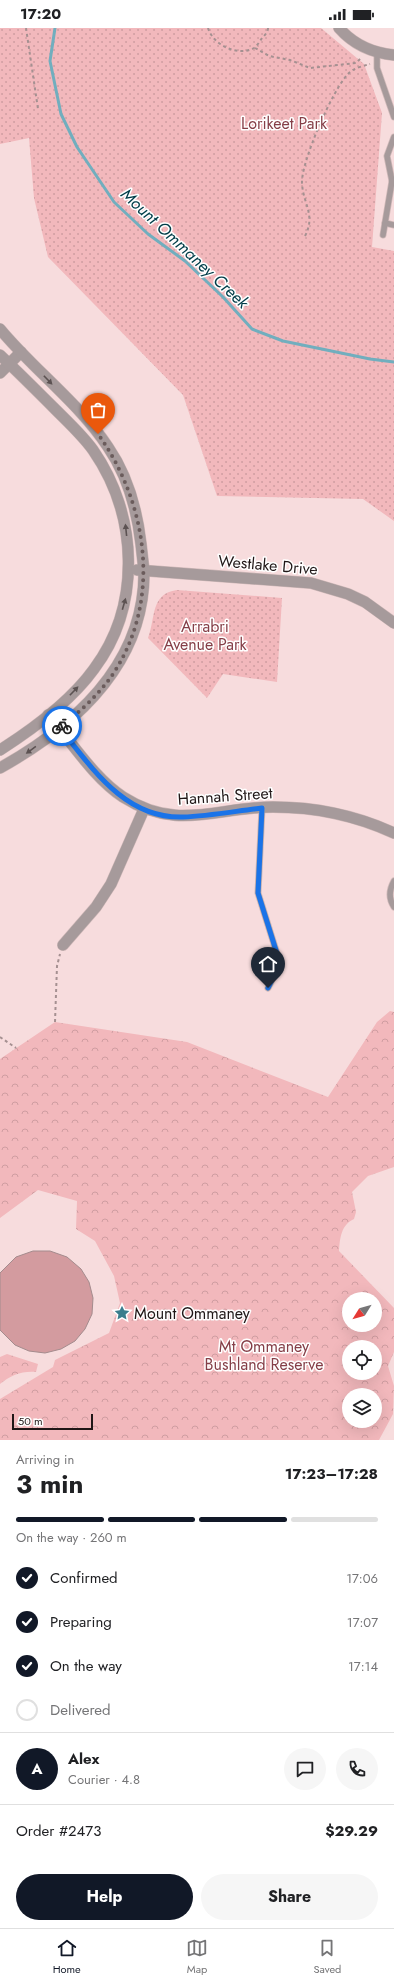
<!DOCTYPE html>
<meta charset="utf-8">
<style>
:root{--surface:#fff;--page:#f6f6f6;--text:#202124;--muted:#757577;--line:#e0e0e0;--accent:#111827}
body{margin:0;font-family:Jost,sans-serif;background:var(--page);color:var(--text);height:100vh;display:flex;flex-direction:column;font-size:15px;white-space:nowrap}
*{box-sizing:border-box;margin:0}
p{font-size:13px;color:var(--muted)}
.icon{flex:none;width:22px;height:22px;fill:none;stroke:currentColor;stroke-width:2;stroke-linecap:round;stroke-linejoin:round}
.map{position:relative;height:1412px;overflow:hidden}
.drawer{display:flex;flex-direction:column;background:var(--surface);flex:1}
.drawer>*{flex:none}
.needle{width:26px;rotate:233deg}
.fabs{position:absolute;left:342px;top:1264px;display:grid;gap:8px}
.fabs a{display:grid;place-items:center;width:40px;height:40px;border-radius:50%;background:var(--surface);box-shadow:0 4px 16px #0002;font-size:20px}
.scale{position:absolute;left:12px;bottom:10px;width:81px;box-sizing:border-box;padding-left:4px;border:2px solid #201717;border-top:0;font-size:11px;line-height:14px;white-space:nowrap;color:#201717;-webkit-text-stroke:3px #fff;paint-order:stroke}
.pin{position:absolute;display:grid;place-items:center;width:34px;height:34px;color:#fff;margin:-41px -17px;border-radius:50% 50% 50% 0;rotate:-45deg;box-shadow:0 0 4px #0007}
.pin .icon{rotate:45deg}
.courier{position:absolute;display:grid;place-items:center;width:40px;height:40px;margin:-20px;border:3px solid #1a73e8;border-radius:50%;background:#fff;color:#222;box-shadow:0 1px 5px #0007}
.head em{font-style:normal;font-weight:700}
.head div{display:flex;flex-direction:column-reverse}
.head{display:flex;align-items:center;justify-content:space-between;height:68px;padding:0 16px}
h1{font-size:26px;font-weight:700;line-height:30px}
.bar{display:grid;grid-template-columns:repeat(4,1fr);gap:6px 4px;align-content:center;height:48px;padding:0 16px}
.bar i{height:5px;border-radius:3px;background:var(--line)}
.bar .selected{background:var(--accent)}
.bar p{grid-column:span 4}
.line{display:flex;align-items:center;gap:10px;padding:0 16px;border-top:1px solid var(--line)}
.line div{flex:1}
.round{display:grid;place-items:center;flex:none;width:42px;height:42px;border-radius:21px;background:var(--page)}
ol{padding:0 16px;list-style:none}
li{display:flex;align-items:center;gap:12px;height:44px}
li p{margin-inline-start:auto}
li .icon{padding:4px;border-radius:50%;background:var(--accent);color:#fff;stroke-width:4}
li:last-child{color:var(--muted)}
li i{width:22px;height:22px;border:2px solid var(--line);border-radius:50%}
.cta{display:flex;gap:8px;margin-top:auto;padding:8px 16px}
.cta a{flex:1;height:46px;border-radius:24px;background:var(--accent);color:#fff;font-size:16px;font-weight:700;line-height:46px;text-align:center}
.cta a+a{background:var(--page);color:var(--text)}
.status{display:flex;justify-content:space-between;align-items:center;height:28px;padding:0 20px;background:var(--surface);direction:ltr}
.status svg{height:11px;fill:currentColor}
.dock{display:flex;justify-content:space-around;align-items:center;height:56px;border-top:1px solid var(--line);background:var(--surface);font-size:11px;color:var(--muted)}
.dock a{display:grid;justify-items:center;gap:2px}
.dock .selected{color:var(--accent)}
.map>svg:first-child{display:block}
.green{fill:url(#green-dots)}
.forest{fill:url(#forest-crowns);fill-rule:evenodd}
.lines{fill:none;stroke-linecap:round;stroke-linejoin:round}
.stream{stroke:#71aebe;stroke-width:3}
.building{fill:#d39b9f;stroke:#a48b8d}
.service-casing{stroke:#d0b9b9;stroke-width:7}
.minor-casing{stroke:#d0b9b9;stroke-width:12}
.tertiary-casing{stroke:#d0b9b9;stroke-width:12}
.path{stroke:#a59091;stroke-width:2;stroke-dasharray:3 3;stroke-linecap:butt}
.service{stroke:#a69a9b;stroke-width:5.5}
.minor{stroke:#a69a9b;stroke-width:11}
.tertiary{stroke:#a69a9b;stroke-width:11}
.oneway{fill:#5c5252}
.done{stroke:#6b5c5c;stroke-width:4;stroke-dasharray:0 7.2}
.route{stroke:#1a73e8;stroke-width:5}
.labels{text-anchor:middle;dominant-baseline:central;stroke-width:3;stroke-linejoin:round;paint-order:stroke}
.park-label{font-size:16px;fill:#853e47;stroke:#fff}
.street-label{font-size:16px;fill:#201717;stroke:#fff}
.poi-label{font-size:16px;fill:#201717;stroke:#fff;text-anchor:start}
.water-label{font-size:17px;font-style:italic;fill:#003c48;stroke:#fff}
</style>
<div class="status"><b>17:20</b><svg viewBox="0 0 49 12"><path d="M0 12V9h3v3zM5 12V6h3v6zM10 12V3h3v9zM15 12V0h3v12zM26 1h20v11H26zM47 4h2v5h-2z"/></svg></div>
<div class="map">
<svg width="394" height="1412" viewBox="0 0 394 1412">
<defs>
<pattern id="green-dots" width="8" height="8" patternUnits="userSpaceOnUse"><rect width="8" height="8" fill="#f2b8bc"/><path d="M2 2h.1M6 6h.1" fill="none" stroke="#cf9da1" stroke-width="1.8" stroke-linecap="round"/></pattern>
<pattern id="forest-crowns" width="20" height="18" patternUnits="userSpaceOnUse"><rect width="20" height="18" fill="#f2b8bc"/><path d="M2 6a3 3 0 1 1 6 0M12 15a3 3 0 1 1 6 0" fill="none" stroke="#cf9da1"/></pattern>
</defs>
<rect width="100%" height="100%" fill="#f7dcdd"/>
<g class="green">
<polygon points="0,0 321,0 364,36 382,85 372,219 394,223 394,493 363,471 217,468 183,367 48,229 34,170 29,110 0,116"/>
<path d="M177,562L282,570L277,654L223,646L207,670L148,610C156,589 150,566 177,562Z"/>
</g>
<g class="forest">
<path d="M390,983L394,984V1139L368,1148L352,1164L356,1184L354,1191C341,1197 340,1210 339,1223L394,1280V1324L388,1338L394,1358L393,1386L379,1412H0V1371L53,1339L55,1332L109,1305L120,1275L114,1248L95,1213L76,1201L77,1173L38,1162L0,1190V1031L55,994L187,1014L328,1069L377,994ZM349,1271H375V1297H349ZM349,1319H375V1345H349ZM349,1367H375V1393H349Z"/>
<path d="M7,1326L38,1336L36,1344C21,1343 12,1347 0,1356V1329Z"/>
</g>
<g class="lines">
<polyline class="stream" points="55,0 50,33 61,86 77,119 114,174 148,206 185,233 223,269 252,301 283,313 370,331 394,334"/>
</g>
<polygon class="building" points="33,1223 50,1223 67,1229 81,1241 89,1254 93,1270 92,1286 85,1301 75,1313 61,1321 45,1325 29,1323 15,1317 0,1302 0,1245 16,1229"/>
<g class="lines">
<defs>
<g id="service">
<polyline points="377,25 377,40 394,89"/>
<polyline points="394,109 387,128 392,153 394,154"/>
<polyline points="385,195 394,197"/>
<polyline points="383,207 392,153"/>
<polyline points="262,780 258,865 279,932 278,940 268,960"/>
<path d="M394,853C389,862 388,870 394,879"/>
</g>
<g id="minor">
<path d="M339,0C353,16 373,25 394,27"/>
<polyline points="0,345 21,324"/>
<path d="M48,687C72,714 93,749 123,769C178,804 216,779 273,779C314,779 357,788 394,805"/>
<polyline points="63,917 96,879 111,856 144,781"/>
</g>
<g id="tertiary">
<path d="M0,301C34,342 79,375 108,419C128,448 137,481 141,516C142,525 143,534 144,543C145,636 75,698 0,740"/>
<path d="M0,327C19,345 38,364 56,382C69,395 83,408 93,422C138,487 142,577 94,641C71,673 33,701 0,722"/>
<polyline points="137,542 311,555 348,566 365,574 394,595"/>
</g>
</defs>
<use href="#service" class="service-casing"/>
<use href="#minor" class="minor-casing"/>
<use href="#tertiary" class="tertiary-casing"/>
<g class="path">
<polyline points="26,0 38,81"/>
<path d="M208,0C213,17 238,29 254,20C257,18 260,13 262,10C265,7 268,4 268,0"/>
<polyline points="255,20 269,28 290,32 310,40 356,35 361,30"/>
<path d="M305,208C316,187 303,176 302,155C301,134 333,61 348,46C353,40 363,38 370,36"/>
<polyline points="55,994 57,938 60,926"/>
<polyline points="0,1009 16,1020"/>
</g>
<use href="#service" class="service"/>
<use href="#minor" class="minor"/>
<use href="#tertiary" class="tertiary"/>
</g>
<defs><path id="oneway-solid" d="M-6-.8H1V-3.2L6.5 0L1 3.2V.8H-6Z"/></defs>
<g class="oneway">
<use href="#oneway-solid" transform="translate(48 352) rotate(46)"/>
<use href="#oneway-solid" transform="translate(126 502) rotate(-96)"/>
<use href="#oneway-solid" transform="translate(124 576) rotate(-74)"/>
<use href="#oneway-solid" transform="translate(74 663) rotate(-46)"/>
<use href="#oneway-solid" transform="translate(31 722) rotate(144)"/>
</g>
<g class="lines">
<path class="done" d="M62,698C83,681 104,662 118,638C161,565 146,473 98,406"/>
<path class="route" d="M62,698L60,700C92,740 125,791 183,789C209,788 236,783 262,780L258,865L279,932L278,940L268,960"/>
</g>
<defs>
<symbol id="sight-bare" viewBox="-9 -9 18 18"><path d="M0-6L1.8-2.2L6-1.7L2.9 1.2L3.7 5.4L0 3.3L-3.7 5.4L-2.9 1.2L-6-1.7L-1.8-2.2Z" fill="#3a7d8d" stroke="#fff" stroke-width="2.5" paint-order="stroke"/></symbol>
</defs>
<g fill-rule="evenodd">
<use href="#sight-bare" x="111" y="1274" width="22" height="22"/>
</g>
<g class="labels">
<g class="park-label">
<text x="284" y="95">Lorikeet Park</text>
<text x="205" y="598">Arrabri<tspan x="205" dy="18">Avenue Park</tspan></text>
<text x="264" y="1318">Mt Ommaney<tspan x="264" dy="18">Bushland Reserve</tspan></text>
</g>
<g class="street-label">
<text transform="translate(268 537) rotate(5)">Westlake Drive</text>
<text transform="translate(225 768) rotate(-4)">Hannah Street</text>
</g>
<g class="poi-label">
<text x="134" y="1285">Mount Ommaney</text>
</g>
<g class="water-label">
<text transform="translate(185 220) rotate(43)">Mount Ommaney Creek</text>
</g>
</g>
</svg>
<div class="fabs">
<a><svg class="needle" viewBox="-14 -14 28 28"><path d="M0-13l5 13h-10z" fill="#e53935"/><path d="M0 13l5-13h-10z" fill="#757577"/></svg></a>
<a><svg class="icon" aria-label="locate" viewBox="0 0 24 24"><circle cx="12" cy="12" r="6"/><path d="M12 2v4M12 18v4M2 12h4M18 12h4"/></svg></a>
<a><svg class="icon" aria-label="layers" viewBox="0 0 24 24"><path d="M12 4l9 5-9 5-9-5zM3 14l9 5 9-5"/></svg></a>
</div>
<div class="scale">50 m</div>
<div class="pin" style="left:98px;top:406px;background:#ea580c"><svg class="icon" aria-label="bag" viewBox="0 0 24 24"><path d="M5 8h14l-1 12H6zM9 8a3 3 0 0 1 6 0"/></svg></div>
<div class="pin" style="left:268px;top:960px;background:#1f2937"><svg class="icon" aria-label="home" viewBox="0 0 24 24"><path d="M3 11l9-7 9 7M6 9v11h12V9"/></svg></div>
<div class="courier" style="left:62px;top:698px"><svg class="icon" aria-label="bike" viewBox="0 0 24 24"><circle cx="6" cy="16" r="4"/><circle cx="18" cy="16" r="4"/><path d="M6 16l4-8h5l3 8M10 8l3 8H6M13 5h3"/></svg></div>
</div>
<section class="drawer">
<div class="head"><div><h1>3 min</h1><p>Arriving in</p></div><em>17:23–17:28</em></div>
<div class="bar"><i class="selected"></i><i class="selected"></i><i class="selected"></i><i></i><p>On the way · 260 m</p></div>
<ol>
<li><svg class="icon" aria-label="check" viewBox="0 0 24 24"><path d="M5 12l5 5 9-10"/></svg>Confirmed<p>17:06</p></li>
<li><svg class="icon" aria-label="check" viewBox="0 0 24 24"><path d="M5 12l5 5 9-10"/></svg>Preparing<p>17:07</p></li>
<li><svg class="icon" aria-label="check" viewBox="0 0 24 24"><path d="M5 12l5 5 9-10"/></svg>On the way<p>17:14</p></li>
<li><i></i>Delivered</li>
</ol>
<div class="line" style="height:72px"><b class="round" style="background:var(--accent);color:#fff">A</b><div><b>Alex</b><p>Courier · 4.8</p></div><a class="round"><svg class="icon" aria-label="chat" viewBox="0 0 24 24"><path d="M4 5h16v11H9l-5 4z"/></svg></a><a class="round"><svg class="icon" aria-label="phone" viewBox="0 0 24 24"><path d="M5 4h4l2 5-3 2q2 4 5 5l2-3 5 2v4C11 20 4 13 5 4z"/></svg></a></div>
<div class="line" style="height:52px"><div>Order #2473</div><b>$29.29</b></div>
<div class="cta"><a>Help</a><a>Share</a></div>
</section>
<nav class="dock">
<a class="selected"><svg class="icon" aria-label="home" viewBox="0 0 24 24"><path d="M3 11l9-7 9 7M6 9v11h12V9"/></svg>Home</a>
<a><svg class="icon" aria-label="map" viewBox="0 0 24 24"><path d="M3 6l6-2 6 2 6-2v14l-6 2-6-2-6 2zM9 4v14M15 6v14"/></svg>Map</a>
<a><svg class="icon" aria-label="saved" viewBox="0 0 24 24"><path d="M7 4h10v16l-5-4-5 4z"/></svg>Saved</a>
</nav>
